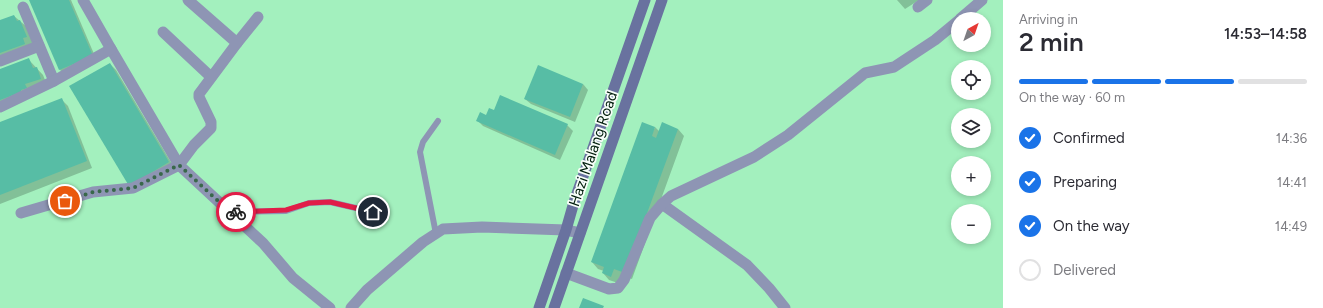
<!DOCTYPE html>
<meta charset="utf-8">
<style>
:root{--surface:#fff;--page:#f2f2f3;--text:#2b2b33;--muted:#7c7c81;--line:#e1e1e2;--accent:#1a73e8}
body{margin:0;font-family:Figtree,sans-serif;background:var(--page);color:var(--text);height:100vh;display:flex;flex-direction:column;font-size:15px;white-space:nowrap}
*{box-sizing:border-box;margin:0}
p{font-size:13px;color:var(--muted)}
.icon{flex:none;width:22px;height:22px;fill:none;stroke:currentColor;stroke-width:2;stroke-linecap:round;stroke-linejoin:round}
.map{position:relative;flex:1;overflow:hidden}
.panel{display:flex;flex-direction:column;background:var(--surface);width:320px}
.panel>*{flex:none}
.needle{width:26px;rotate:40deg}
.controls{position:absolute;left:951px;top:12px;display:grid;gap:8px}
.controls a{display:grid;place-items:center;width:40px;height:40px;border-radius:50%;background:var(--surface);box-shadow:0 2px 6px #0003;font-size:20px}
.pin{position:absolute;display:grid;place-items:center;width:34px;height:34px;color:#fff;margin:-17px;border:2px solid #fff;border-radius:50%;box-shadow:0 1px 4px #0007}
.courier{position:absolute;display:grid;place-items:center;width:40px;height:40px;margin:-20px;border:3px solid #e11d48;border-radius:50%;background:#fff;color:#222;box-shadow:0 1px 5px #0007}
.overview em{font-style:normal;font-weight:600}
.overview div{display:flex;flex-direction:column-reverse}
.overview{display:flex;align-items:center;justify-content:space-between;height:68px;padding:0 16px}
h1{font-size:26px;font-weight:600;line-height:30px}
.bar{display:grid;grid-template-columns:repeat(4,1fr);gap:6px 4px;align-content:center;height:48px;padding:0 16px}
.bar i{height:5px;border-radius:3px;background:var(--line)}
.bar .selected{background:var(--accent)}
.bar p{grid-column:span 4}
ol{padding:0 16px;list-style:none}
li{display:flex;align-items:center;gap:12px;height:44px}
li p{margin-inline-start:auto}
li .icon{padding:4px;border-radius:50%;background:var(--accent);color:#fff;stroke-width:4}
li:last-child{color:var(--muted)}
li i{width:22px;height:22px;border:2px solid var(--line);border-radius:50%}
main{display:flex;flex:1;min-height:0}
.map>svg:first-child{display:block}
.shadow{fill:#0003}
.building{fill:#57bda5}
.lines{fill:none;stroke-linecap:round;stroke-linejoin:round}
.service{stroke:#8e95b4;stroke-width:6}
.minor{stroke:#8e95b4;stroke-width:11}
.secondary{stroke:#69729f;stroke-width:11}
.done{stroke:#39684a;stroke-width:4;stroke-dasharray:0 7.2}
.route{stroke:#e11d48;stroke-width:5}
.labels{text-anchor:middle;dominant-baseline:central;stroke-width:3.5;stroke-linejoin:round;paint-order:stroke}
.street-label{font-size:15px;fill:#001e0c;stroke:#f7fef9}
</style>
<main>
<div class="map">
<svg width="1003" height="308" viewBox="0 0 1003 308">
<rect width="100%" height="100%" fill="#a3f0be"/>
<g class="shadow">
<polygon points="30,0 71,0 97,61 66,75 60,70"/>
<polygon points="897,0 919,0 905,9"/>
<polygon points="14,16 27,27 33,43 0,62 0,21"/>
<polygon points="29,60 43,75 47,85 0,108 0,70"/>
<polygon points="110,64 116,70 175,169 136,192"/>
<polygon points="583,84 588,90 575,122 531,104 525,99"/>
<polygon points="62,100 68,106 92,168 0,204 0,124"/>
<polygon points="486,116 567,125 573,131 560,160 483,126 477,120"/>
<polygon points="655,127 660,132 678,129 684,136 632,279 621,275 618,283 609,280 603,273 604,271 598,269 592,262"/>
</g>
<g class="building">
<polygon points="29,0 69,0 93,56 59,70"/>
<polygon points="14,15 17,21 20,20 27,37 23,38 25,44 0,53 0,20"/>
<polygon points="29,58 33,68 37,67 41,79 25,84 27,88 21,90 21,92 0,100 0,69"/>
<polygon points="110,63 169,162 129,186 69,86"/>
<polygon points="538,65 583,84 570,117 524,99"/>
<polygon points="500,95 568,124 555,155 476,121 480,112 486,115 489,108 494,110"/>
<polygon points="62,98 87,161 0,195 0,122"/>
<polygon points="642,122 655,127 652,136 656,138 662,122 678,129 625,273 614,269 611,277 602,273 604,267 591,262"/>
<polygon points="583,298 604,306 603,308 579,308"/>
</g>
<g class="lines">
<g class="service">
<polyline points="230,212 286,211 309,203 330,202 373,212"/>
<polyline points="436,234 420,152 423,142 438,121"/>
</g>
<g class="minor">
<polyline points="83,0 111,49 179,165 263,243 293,278 330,308"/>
<polyline points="23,7 54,81"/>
<polyline points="918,7 927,0"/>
<polyline points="960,19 982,0"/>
<polyline points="163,32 211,77"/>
<polyline points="237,43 258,17"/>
<polyline points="0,61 39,46"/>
<polyline points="0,107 54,81 111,49"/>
<polyline points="662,204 747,265 769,288 785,308"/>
<polyline points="21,213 93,192 133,188 179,165 194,145 211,128 211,122 199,97 199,94 237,43 188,0"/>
<polyline points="566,273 609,289 618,288 624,280 650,218 662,204 671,196 754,157 788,135 865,73 894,67 935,40 958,21"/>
<polyline points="351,308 367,290 423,242 443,229 482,227 566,230 580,233"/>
</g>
<g class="secondary">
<polyline points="539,308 566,230 574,202 645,0"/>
<polyline points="554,308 662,0"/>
</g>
</g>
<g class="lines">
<polyline class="done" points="65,201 93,192 133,188 179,165 230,212 236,212"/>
<polyline class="route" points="236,212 286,210 309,203 330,202 373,212"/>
</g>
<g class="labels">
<g class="street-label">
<text transform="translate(593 149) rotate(-71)">Hazi Malang Road</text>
</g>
</g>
</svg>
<div class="controls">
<a><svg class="needle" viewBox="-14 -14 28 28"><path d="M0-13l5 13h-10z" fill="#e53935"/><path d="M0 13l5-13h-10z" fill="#7c7c81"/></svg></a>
<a><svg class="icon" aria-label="locate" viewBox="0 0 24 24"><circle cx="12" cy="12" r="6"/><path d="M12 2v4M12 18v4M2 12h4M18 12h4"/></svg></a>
<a><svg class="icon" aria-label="layers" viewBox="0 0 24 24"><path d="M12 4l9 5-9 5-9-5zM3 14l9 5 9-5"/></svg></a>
<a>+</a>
<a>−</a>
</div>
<div class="pin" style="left:65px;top:201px;background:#ea580c"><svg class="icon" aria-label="bag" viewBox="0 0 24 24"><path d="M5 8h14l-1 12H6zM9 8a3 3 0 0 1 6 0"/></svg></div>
<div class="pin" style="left:373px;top:212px;background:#1f2937"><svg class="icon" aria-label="home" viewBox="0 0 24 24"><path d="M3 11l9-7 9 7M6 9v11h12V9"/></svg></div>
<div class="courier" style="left:236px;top:212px"><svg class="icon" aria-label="bike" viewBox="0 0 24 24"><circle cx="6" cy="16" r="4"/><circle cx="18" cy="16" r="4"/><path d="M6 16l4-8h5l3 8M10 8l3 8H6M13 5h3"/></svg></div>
</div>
<section class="panel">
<div class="overview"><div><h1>2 min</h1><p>Arriving in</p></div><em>14:53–14:58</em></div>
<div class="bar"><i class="selected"></i><i class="selected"></i><i class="selected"></i><i></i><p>On the way · 60 m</p></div>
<ol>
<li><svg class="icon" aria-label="check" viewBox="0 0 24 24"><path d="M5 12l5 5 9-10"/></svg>Confirmed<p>14:36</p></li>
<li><svg class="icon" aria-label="check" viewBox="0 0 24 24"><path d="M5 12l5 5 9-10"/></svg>Preparing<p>14:41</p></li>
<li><svg class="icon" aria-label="check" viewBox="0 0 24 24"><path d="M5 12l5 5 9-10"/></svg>On the way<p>14:49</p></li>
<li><i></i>Delivered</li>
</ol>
</section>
</main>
